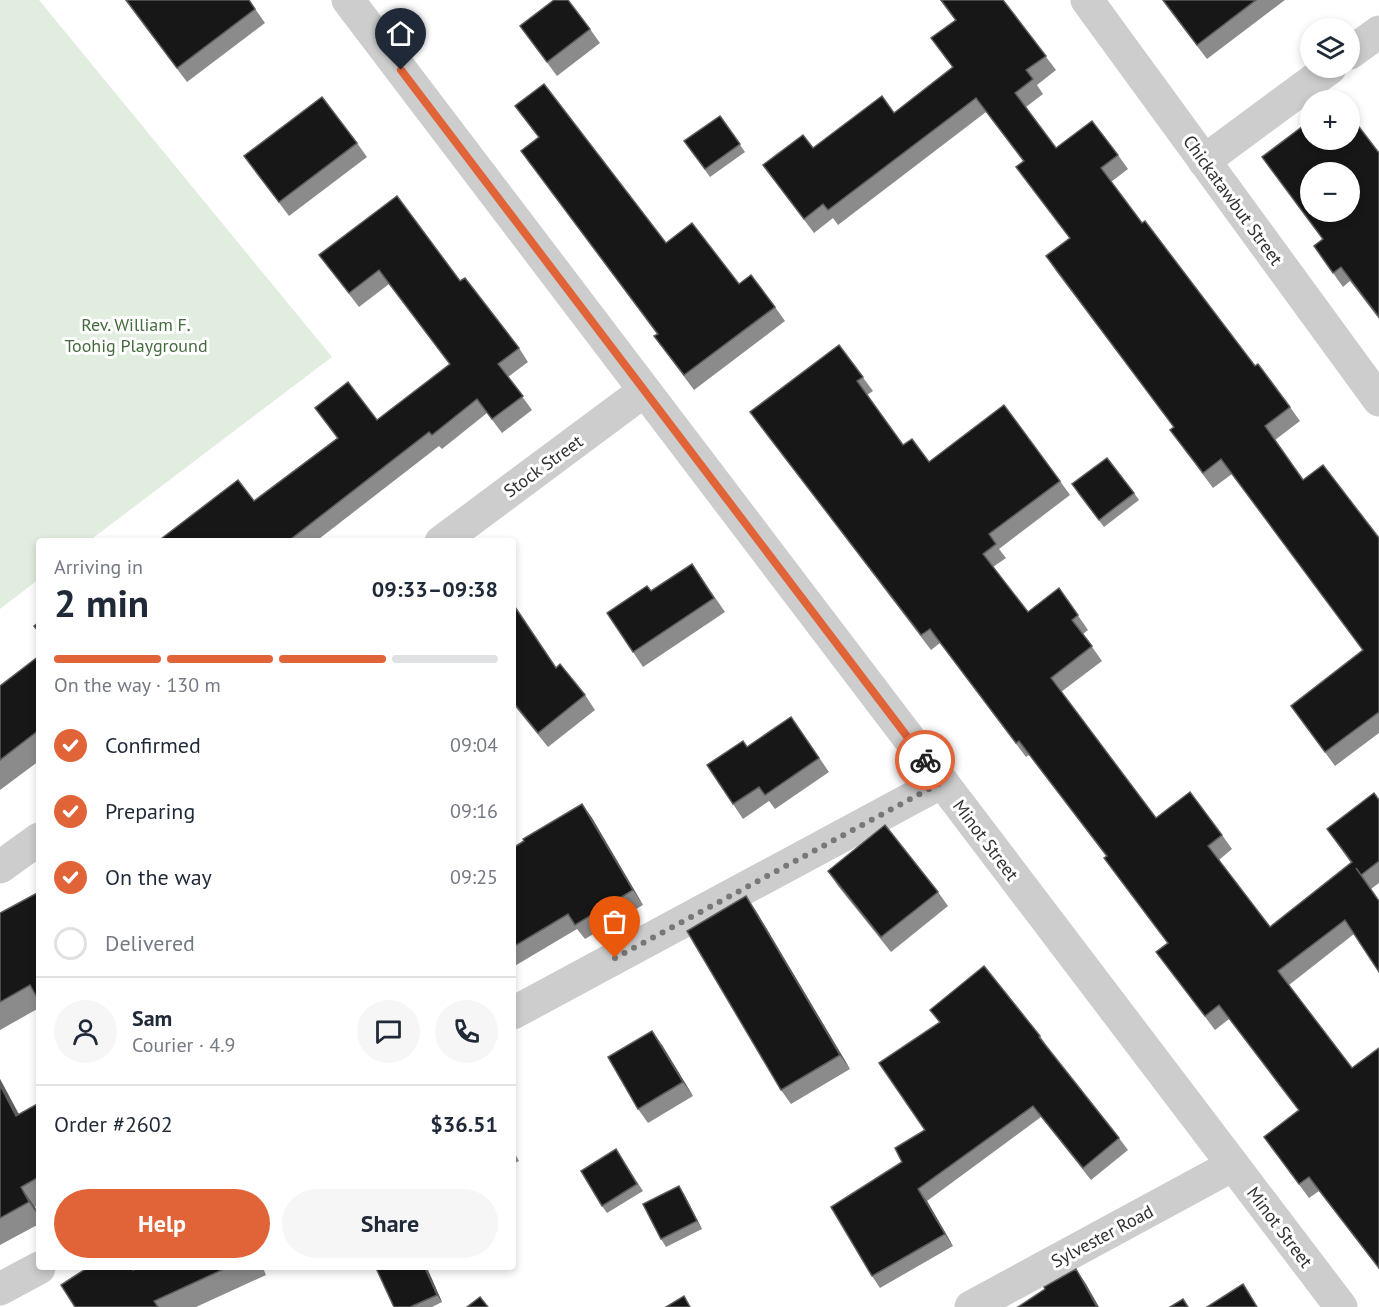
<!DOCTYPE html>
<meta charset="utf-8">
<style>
:root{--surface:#fff;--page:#f6f6f7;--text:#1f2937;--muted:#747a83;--line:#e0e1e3;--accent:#e16338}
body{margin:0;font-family:"PT Sans",sans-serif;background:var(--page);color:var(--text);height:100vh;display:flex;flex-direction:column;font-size:22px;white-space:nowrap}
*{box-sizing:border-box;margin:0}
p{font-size:20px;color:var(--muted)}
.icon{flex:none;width:33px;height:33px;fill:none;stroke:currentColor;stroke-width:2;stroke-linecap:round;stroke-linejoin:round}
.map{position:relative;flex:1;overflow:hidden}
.sheet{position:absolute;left:36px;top:538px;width:480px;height:732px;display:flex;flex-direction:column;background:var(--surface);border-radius:6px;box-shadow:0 3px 9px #0003}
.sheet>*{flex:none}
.tools{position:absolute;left:1300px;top:18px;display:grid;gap:12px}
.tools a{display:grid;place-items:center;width:60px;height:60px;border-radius:50%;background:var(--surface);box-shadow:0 3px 9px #0003;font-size:30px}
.pin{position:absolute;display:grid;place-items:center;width:51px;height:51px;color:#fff;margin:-62px -26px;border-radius:50% 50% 50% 0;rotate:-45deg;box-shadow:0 0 6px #0007}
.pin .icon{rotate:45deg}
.courier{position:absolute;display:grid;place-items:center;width:60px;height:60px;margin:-30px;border:4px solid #e16338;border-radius:50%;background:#fff;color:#222;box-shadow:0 2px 8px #0007}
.head em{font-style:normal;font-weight:700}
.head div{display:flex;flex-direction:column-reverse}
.head{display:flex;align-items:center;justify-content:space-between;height:102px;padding:0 18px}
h1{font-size:39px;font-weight:700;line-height:45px}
.bar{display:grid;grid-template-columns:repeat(4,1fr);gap:9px 6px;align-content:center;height:72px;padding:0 18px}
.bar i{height:8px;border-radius:4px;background:var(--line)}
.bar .selected{background:var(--accent)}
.bar p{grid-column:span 4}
.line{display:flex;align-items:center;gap:15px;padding:0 18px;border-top:2px solid var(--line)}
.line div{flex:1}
.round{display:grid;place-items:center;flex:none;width:63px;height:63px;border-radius:32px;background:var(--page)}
ol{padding:0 18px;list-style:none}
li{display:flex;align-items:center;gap:18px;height:66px}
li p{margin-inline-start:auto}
li .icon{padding:6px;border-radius:50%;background:var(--accent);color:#fff;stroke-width:4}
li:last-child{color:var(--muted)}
li i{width:33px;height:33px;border:3px solid var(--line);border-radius:50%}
.primary-button{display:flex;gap:12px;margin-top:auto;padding:12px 18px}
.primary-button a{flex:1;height:69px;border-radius:36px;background:var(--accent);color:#fff;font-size:24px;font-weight:700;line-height:69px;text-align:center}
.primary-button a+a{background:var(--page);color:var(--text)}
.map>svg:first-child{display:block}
.green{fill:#e1eddf}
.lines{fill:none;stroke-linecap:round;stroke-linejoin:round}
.minor{stroke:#cdcdcd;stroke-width:33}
.wall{fill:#8b8b8b}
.shaded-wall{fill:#5d5d5d}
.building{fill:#171717;stroke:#5d5d5d;stroke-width:1.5;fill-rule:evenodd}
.done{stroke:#787878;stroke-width:6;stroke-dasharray:0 10.8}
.route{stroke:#e16338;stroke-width:8}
.labels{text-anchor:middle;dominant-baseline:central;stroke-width:6;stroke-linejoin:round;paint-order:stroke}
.street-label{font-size:18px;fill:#303030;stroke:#fff}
.park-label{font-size:18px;fill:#446b3e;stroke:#fff}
</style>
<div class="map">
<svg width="1379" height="1307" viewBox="0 0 1379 1307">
<rect width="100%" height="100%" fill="#fff"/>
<polygon class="green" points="0,0 39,0 332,357 89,541 39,542 39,579 0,609"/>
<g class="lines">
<g class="minor">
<polyline points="348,0 1341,1307"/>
<polyline points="1087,0 1379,400"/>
<polyline points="1350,53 1379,32"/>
<polyline points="1204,161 1330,68"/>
<polyline points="441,542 644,391"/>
<polyline points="0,867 39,839"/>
<polyline points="513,1013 942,782"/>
<polyline points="0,1289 39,1268"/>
<polyline points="971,1307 1233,1165"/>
</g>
</g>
<g class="wall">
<polygon points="125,0 249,0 265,23 187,82"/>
<polygon points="940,0 1003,0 1056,70 1037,85 1043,94 1026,107 1056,148 1118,155 1128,169 1111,182 1142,223 1255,366 1290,407 1300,421 1275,440 1303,480 1379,538 1379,733 1335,766 1291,706 1363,650 1232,474 1213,488 1170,430 1174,427 1056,271 1046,256 1070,238 1016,167 1023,161 986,112 838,225 833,218 814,233 763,165 813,148 894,113 953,68 931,38 955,20"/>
<polygon points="1162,0 1285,0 1207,59"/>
<polygon points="520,26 590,29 600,43 557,76"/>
<polygon points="515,106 666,243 739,284 775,307 785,321 694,390 654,336 657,334 521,151 539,138"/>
<polygon points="720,116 745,152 710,177 684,141"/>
<polygon points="357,143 367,157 289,216 244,156"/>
<polygon points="1379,153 1379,319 1350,281 1343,287 1314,246 1323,239 1262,157"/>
<polygon points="319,255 460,281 519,348 528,362 508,377 532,410 502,433 487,413 442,449 439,446 315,542 157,542 254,501 337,438 315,408 377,420 450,365 389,284 359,307"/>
<polygon points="839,345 873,391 867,395 903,445 929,462 1060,481 1070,495 999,549 1006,558 993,567 1028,612 1059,588 1088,630 1083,634 1102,661 1061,692 1156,818 1222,835 1232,849 1219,860 1270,927 1351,863 1327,829 1379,800 1379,883 1371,889 1354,934 1289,985 1352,1068 1379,1048 1379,1269 1319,1191 1309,1198 1264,1137 1299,1111 1229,1019 1215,1030 1156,952 1168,943 1114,872 1104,858 1106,856 1029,755 1026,757 940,643 931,650 750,412"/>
<polygon points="1077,492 1134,493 1139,500 1104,527"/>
<polygon points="692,564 725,612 643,667 633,652 651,591"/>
<polygon points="513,603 556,668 585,695 595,710 548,747 513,704"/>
<polygon points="39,656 39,761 0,790 0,686"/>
<polygon points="791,717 829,772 775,809 769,801 743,819 733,804"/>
<polygon points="582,804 592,818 643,905 585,939 577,929 513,967 513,848"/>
<polygon points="828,871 938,892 948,906 891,952 838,886"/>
<polygon points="39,892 39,1008 0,1030 0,913"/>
<polygon points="756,911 850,1069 791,1104 781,1090"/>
<polygon points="930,1010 1040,1036 1048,1048 1119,1138 1128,1150 1091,1180 1041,1117 927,1201 953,1246 880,1288 872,1276 902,1162 925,1130 939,1022"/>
<polygon points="662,1045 693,1096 648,1123 638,1109"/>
<polygon points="0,1079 19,1114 39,1103 39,1205 35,1207 39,1215 39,1224 0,1245"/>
<polygon points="513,1150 519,1161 513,1164"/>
<polygon points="621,1157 643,1191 607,1213 602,1206"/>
<polygon points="684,1194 702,1229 666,1247 661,1239"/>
<polygon points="87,1268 133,1268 134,1269 138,1268 263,1268 266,1275 196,1307 75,1307"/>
<polygon points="427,1268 442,1302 432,1307 394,1307"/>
</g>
<g class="shaded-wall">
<polygon points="582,804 592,818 643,905 633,890"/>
<polygon points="746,896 756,911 850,1069 840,1055"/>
<polygon points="652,1031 662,1045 693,1096 683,1082"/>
<polygon points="0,1079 30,1136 16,1116 0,1085"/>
<polygon points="679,1186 684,1194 702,1229 697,1221"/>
<polygon points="21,1187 35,1207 39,1217 29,1202"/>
<polygon points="918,1189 927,1201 953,1246 945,1234"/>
<polygon points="425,1268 427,1268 442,1302 437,1295"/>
<polygon points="1076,1269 1086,1284 1099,1307 1097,1307"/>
</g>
<g class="building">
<polygon points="126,0 249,0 255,9 177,68"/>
<polygon points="554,0 568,0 590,29 547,62 520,26"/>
<polygon points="941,0 1003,0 1046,56 1026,70 1033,79 1015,93 1056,148 1092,121 1118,155 1101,168 1142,223 1145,221 1255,366 1258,364 1290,407 1265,426 1303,480 1323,465 1379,538 1379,712 1325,752 1291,706 1363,650 1221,459 1203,473 1170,430 1174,427 1046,256 1070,238 1016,167 1024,161 976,98 828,210 823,204 804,219 763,165 803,135 813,148 882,96 894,113 953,67 931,38 956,20"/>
<polygon points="1163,0 1256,0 1197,45"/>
<polygon points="544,84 666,243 692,223 739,284 751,275 775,307 684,375 654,336 658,334 521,151 539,137 515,106"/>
<polygon points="322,97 357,143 279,202 244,156"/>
<path d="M1350,115L1379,153V317L1341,267L1333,273L1314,246L1323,239L1262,157L1311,120V140H1350ZM1311,172H1350V212H1311Z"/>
<polygon points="720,116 740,144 705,169 684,141"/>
<polygon points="397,196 460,281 465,278 519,348 498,364 523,396 492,419 477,399 432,435 429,432 287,542 157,542 238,480 254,501 338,438 315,408 348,382 377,420 450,364 379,270 349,293 319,255"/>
<polygon points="839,345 863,377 857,381 903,445 912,439 929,462 1004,405 1060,481 989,534 996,544 983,554 1028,612 1059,588 1078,615 1072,620 1092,646 1051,678 1156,818 1190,792 1222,835 1208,846 1270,927 1352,862 1327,829 1374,793 1379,800 1379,861 1361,875 1356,868 1379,901 1379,972 1345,920 1278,971 1352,1068 1379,1048 1379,1268 1309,1177 1299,1184 1264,1137 1299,1110 1219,1005 1205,1016 1156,952 1168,943 1104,858 1107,856 1019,741 1016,743 930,629 921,635 750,412"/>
<polygon points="1107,458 1134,493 1099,520 1072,484"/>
<polygon points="692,564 714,598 633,652 607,613 647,586 651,591"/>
<polygon points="513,604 556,668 560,664 585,695 538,733 513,702"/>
<polygon points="39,622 39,632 34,626"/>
<polygon points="39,656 39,730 0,760 0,686"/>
<polygon points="791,717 819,758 765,795 759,787 733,804 707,765 743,741 747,747"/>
<polygon points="582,804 633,890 575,925 568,914 513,947 513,848 524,841 523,839"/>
<polygon points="885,825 938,892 881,937 828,871"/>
<polygon points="39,892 39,1001 30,985 0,1002 0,913"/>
<polygon points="746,896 840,1055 781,1090 687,931"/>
<polygon points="984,966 1040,1036 1039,1037 1119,1138 1083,1168 1033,1106 918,1189 945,1234 872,1276 831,1207 902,1162 895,1148 925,1130 879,1063 940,1022 930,1010"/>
<polygon points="652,1031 683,1082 638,1109 608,1057"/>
<polygon points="0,1085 16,1116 39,1103 39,1177 21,1187 29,1202 0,1218"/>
<polygon points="616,1149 637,1184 602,1206 581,1171"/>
<polygon points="679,1186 697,1221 661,1239 643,1204"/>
<polygon points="87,1268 132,1268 133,1270 138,1268 226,1268 154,1301 158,1307 75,1307 61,1285"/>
<polygon points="376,1268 425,1268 437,1295 410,1307 394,1307"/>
<polygon points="1076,1269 1097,1307 1018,1307 1045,1289 1044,1287"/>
<polygon points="1243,1284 1257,1307 1207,1307"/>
<polygon points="684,1296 690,1307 666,1307"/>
<polygon points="480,1297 488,1307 467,1307"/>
<polygon points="1183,1299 1188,1307 1170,1307"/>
</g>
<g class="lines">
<polyline class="done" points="615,958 942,782 925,760"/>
<polyline class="route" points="401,70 925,760"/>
</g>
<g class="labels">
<g class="street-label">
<text transform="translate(1233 200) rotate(54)">Chickatawbut Street</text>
<text transform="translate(543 466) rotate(-36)">Stock Street</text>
<text transform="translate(986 840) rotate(53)">Minot Street</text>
<text transform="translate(1280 1227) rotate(53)">Minot Street</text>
<text transform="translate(1102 1236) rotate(-28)">Sylvester Road</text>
</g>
<g class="park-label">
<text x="136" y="324">Rev. William F.<tspan x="136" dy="21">Toohig Playground</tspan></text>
</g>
</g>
</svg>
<div class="tools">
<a><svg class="icon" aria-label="layers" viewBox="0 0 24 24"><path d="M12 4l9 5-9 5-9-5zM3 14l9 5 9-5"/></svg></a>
<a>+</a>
<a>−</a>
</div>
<div class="pin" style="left:615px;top:958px;background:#ea580c"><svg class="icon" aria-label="bag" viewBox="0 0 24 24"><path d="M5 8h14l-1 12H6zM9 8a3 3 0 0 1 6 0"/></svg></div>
<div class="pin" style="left:401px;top:70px;background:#1f2937"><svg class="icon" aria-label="home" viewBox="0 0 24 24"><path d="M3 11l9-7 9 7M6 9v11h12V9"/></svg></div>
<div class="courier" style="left:925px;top:760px"><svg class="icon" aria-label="bike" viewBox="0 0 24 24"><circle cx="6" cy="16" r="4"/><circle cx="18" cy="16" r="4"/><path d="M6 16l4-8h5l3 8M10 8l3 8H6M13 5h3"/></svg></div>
<section class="sheet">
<div class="head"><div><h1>2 min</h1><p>Arriving in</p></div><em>09:33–09:38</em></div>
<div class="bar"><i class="selected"></i><i class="selected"></i><i class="selected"></i><i></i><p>On the way · 130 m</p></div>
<ol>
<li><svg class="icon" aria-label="check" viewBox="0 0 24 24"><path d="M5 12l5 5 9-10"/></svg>Confirmed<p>09:04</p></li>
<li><svg class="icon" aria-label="check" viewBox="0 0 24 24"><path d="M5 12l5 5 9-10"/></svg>Preparing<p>09:16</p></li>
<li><svg class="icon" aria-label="check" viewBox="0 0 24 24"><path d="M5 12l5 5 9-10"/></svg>On the way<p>09:25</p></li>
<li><i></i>Delivered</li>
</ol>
<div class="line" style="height:108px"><a class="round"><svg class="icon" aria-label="person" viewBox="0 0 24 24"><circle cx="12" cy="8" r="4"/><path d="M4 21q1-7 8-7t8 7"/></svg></a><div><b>Sam</b><p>Courier · 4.9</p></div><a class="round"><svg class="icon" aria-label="chat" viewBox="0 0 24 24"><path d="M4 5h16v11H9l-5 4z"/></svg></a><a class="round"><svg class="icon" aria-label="phone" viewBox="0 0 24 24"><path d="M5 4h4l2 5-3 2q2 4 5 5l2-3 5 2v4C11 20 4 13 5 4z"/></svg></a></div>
<div class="line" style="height:78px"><div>Order #2602</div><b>$36.51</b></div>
<div class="primary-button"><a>Help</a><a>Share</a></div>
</section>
</div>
